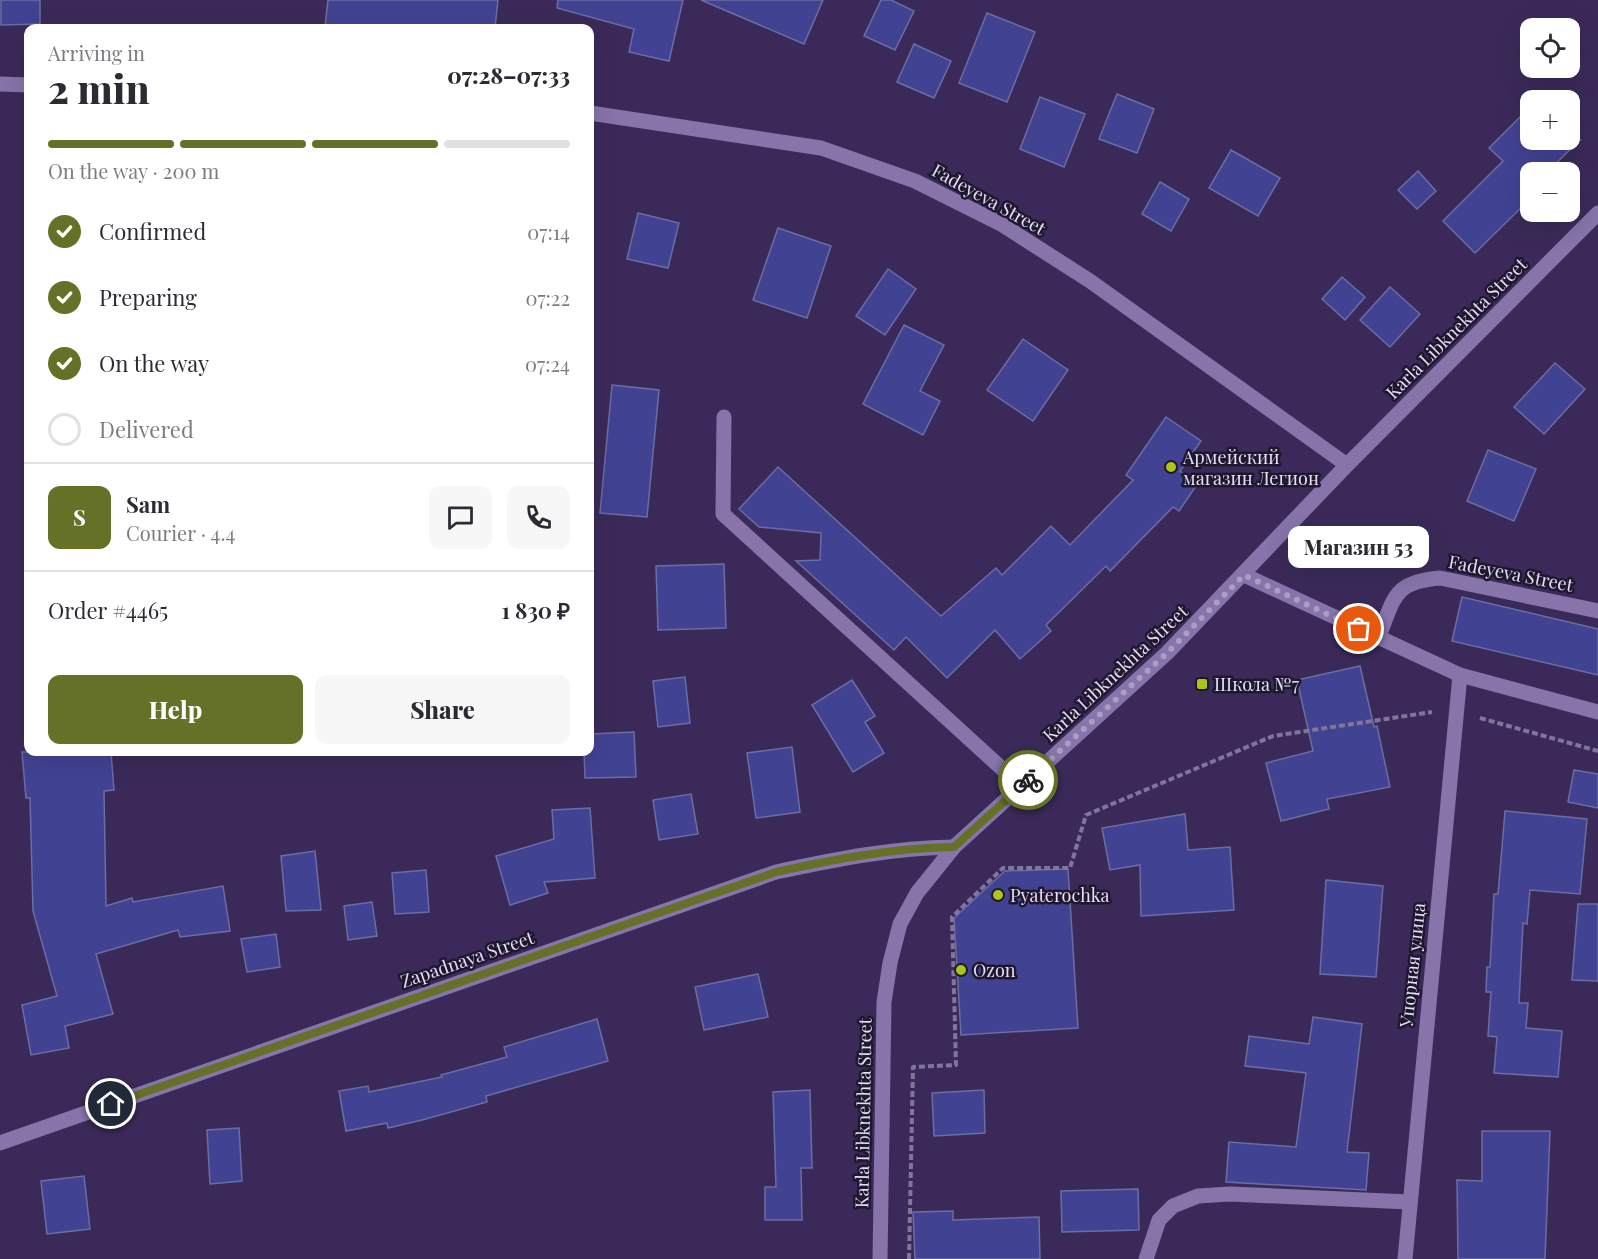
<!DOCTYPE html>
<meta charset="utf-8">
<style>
:root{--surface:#fff;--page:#f7f7f7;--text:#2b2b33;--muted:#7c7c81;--line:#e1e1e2;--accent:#657126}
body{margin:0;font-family:"Playfair Display",serif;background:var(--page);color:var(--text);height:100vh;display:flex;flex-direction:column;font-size:22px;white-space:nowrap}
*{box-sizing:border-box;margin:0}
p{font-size:20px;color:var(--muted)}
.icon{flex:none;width:33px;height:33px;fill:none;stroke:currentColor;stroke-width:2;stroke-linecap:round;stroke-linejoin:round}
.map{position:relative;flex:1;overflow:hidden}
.details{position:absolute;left:24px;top:24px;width:570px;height:732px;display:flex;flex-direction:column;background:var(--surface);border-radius:12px;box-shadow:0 6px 24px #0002}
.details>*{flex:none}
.fabs{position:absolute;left:1520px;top:18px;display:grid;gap:12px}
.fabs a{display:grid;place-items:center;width:60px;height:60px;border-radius:12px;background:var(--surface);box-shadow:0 6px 24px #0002;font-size:30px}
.pin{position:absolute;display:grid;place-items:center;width:51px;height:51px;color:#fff;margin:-26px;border:3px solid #fff;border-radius:50%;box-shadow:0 2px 6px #0007}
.courier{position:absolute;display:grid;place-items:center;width:60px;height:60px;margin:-30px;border:4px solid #657126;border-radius:50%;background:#fff;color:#222;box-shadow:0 2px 8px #0007}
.bubble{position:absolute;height:42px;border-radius:12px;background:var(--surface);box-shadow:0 6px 24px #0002;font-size:20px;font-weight:800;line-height:42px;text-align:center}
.overview em{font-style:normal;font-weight:800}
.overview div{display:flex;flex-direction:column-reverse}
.overview{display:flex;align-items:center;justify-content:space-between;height:102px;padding:0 24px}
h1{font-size:39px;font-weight:800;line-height:45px}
.bar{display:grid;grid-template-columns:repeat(4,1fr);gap:9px 6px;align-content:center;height:72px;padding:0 24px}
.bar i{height:8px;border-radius:4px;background:var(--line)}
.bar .current{background:var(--accent)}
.bar p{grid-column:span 4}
.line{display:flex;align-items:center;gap:15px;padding:0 24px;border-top:2px solid var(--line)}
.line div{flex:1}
.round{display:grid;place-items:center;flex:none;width:63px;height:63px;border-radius:12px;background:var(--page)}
ol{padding:0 24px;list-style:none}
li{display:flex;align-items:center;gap:18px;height:66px}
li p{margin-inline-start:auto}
li .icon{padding:6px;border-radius:50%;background:var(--accent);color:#fff;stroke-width:4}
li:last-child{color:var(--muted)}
li i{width:33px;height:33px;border:3px solid var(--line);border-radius:50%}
.cta{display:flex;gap:12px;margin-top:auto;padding:12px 24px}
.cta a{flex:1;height:69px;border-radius:12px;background:var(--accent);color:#fff;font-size:24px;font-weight:800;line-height:69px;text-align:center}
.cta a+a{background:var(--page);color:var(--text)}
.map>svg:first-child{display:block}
.building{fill:#424293;stroke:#696ea3;stroke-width:1.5}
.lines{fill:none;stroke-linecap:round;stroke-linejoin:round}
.path{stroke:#82759c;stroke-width:4;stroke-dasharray:6 3;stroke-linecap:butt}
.lane{stroke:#8674aa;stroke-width:15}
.street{stroke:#8674aa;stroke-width:15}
.secondary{stroke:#8674aa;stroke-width:15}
.done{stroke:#aa9ec2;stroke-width:6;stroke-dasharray:0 10.8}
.route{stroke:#657126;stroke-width:8}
.poi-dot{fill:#abc615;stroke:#1f182d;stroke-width:2}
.labels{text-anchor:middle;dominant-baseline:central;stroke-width:5;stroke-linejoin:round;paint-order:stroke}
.street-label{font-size:18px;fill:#e6ddfa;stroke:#1f182d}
.poi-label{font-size:18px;fill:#e6ddfa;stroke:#1f182d;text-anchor:start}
</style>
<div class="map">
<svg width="1598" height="1259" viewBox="0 0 1598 1259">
<rect width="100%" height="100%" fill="#3b2a59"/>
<g class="building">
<polygon points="1,0 40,0 40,24 1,25"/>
<polygon points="328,0 498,0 495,28 440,25 439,28 325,27"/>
<polygon points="558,0 683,0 669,61 629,52 634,29 557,8"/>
<polygon points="701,0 823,0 804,44"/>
<polygon points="881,0 891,0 914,11 895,50 864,36"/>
<polygon points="987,13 1035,32 1007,102 959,83"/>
<polygon points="914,44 951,61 934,98 897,82"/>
<polygon points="1117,94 1154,109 1137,153 1099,139"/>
<polygon points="1040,97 1085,114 1064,167 1020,149"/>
<polygon points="1530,107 1530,140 1580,140 1547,172 1530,172 1530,199 1475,253 1443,221 1503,161 1489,148"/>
<polygon points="1231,150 1280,178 1258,216 1209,188"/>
<polygon points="1418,171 1436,191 1417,209 1398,190"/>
<polygon points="1160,182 1189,199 1171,231 1142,214"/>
<polygon points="638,213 679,223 668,268 627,259"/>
<polygon points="778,228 831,246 807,318 753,300"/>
<polygon points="888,269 916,289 885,335 856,316"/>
<polygon points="1342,277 1365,297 1345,320 1322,299"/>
<polygon points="1390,287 1420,314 1390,347 1360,320"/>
<polygon points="904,325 944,345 920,391 940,401 923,435 863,404"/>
<polygon points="1023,339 1068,370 1033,421 987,390"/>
<polygon points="1555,363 1585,389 1544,434 1514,407"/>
<polygon points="612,385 659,390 647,517 600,513"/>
<polygon points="1166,417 1201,441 1180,471 1198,483 1179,511 1173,507 1110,571 1106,566 1046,625 1051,631 1020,659 995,630 947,678 906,637 894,650 796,561 820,560 821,533 759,527 739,509 778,467 941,616 996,568 1002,575 1051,526 1070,545 1133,480 1126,475"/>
<polygon points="1488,450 1536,469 1514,521 1467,501"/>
<polygon points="724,564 726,628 658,630 656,566"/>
<polygon points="1462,597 1598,629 1598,675 1452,641"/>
<polygon points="1360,666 1374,727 1377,726 1390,787 1327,799 1329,809 1281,821 1266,763 1313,751 1297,680"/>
<polygon points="685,677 690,723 658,727 653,681"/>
<polygon points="852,680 875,716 865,722 884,753 853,772 812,705"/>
<polygon points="634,732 636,777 585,778 584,752 590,752 590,734"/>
<polygon points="792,747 800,812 756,818 747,753"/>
<polygon points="22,752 111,752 114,790 104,791 106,906 132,898 133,902 223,886 230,931 180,937 178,930 96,954 113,1014 65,1026 69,1048 31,1055 22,1005 57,996 33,911 30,798 26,798"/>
<polygon points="1574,770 1598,774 1598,808 1568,802"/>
<polygon points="691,794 698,834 659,840 653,800"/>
<polygon points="590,808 595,878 544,882 548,893 510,905 496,856 554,839 552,810"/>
<polygon points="1505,811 1587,819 1580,894 1530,890 1527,924 1523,923 1519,1003 1528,1003 1526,1028 1562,1031 1558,1077 1494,1073 1497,1037 1488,1036 1491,992 1486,992 1487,967 1490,967 1494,894 1498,894"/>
<polygon points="1185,814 1188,850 1230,847 1234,910 1141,916 1140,865 1110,870 1102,828"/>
<polygon points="315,851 321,910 286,911 281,856"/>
<polygon points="1068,869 1078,1028 961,1035 954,918 1005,871"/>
<polygon points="426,870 429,912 395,914 392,873"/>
<polygon points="1326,880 1383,886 1376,977 1320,974"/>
<polygon points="372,902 377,936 348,940 344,906"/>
<polygon points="1578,904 1598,904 1598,981 1572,980"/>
<polygon points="276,934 280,967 247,972 241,939"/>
<polygon points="758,974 768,1017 704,1030 695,987"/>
<polygon points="1313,1017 1362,1024 1347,1152 1369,1153 1366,1190 1226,1182 1229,1142 1296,1147 1306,1073 1245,1066 1249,1036 1309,1044"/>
<polygon points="597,1019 608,1061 486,1096 487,1102 422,1120 388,1128 387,1123 346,1131 339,1091 368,1086 369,1092 442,1077 441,1075 507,1057 504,1047"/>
<polygon points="810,1090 812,1168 801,1168 802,1220 765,1220 765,1187 776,1187 773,1092"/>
<polygon points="984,1090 985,1133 934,1136 932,1093"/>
<polygon points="239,1128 242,1181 210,1184 207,1130"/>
<polygon points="1482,1131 1550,1131 1545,1259 1458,1259 1457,1180 1482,1181"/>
<polygon points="84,1176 90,1229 47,1234 41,1181"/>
<polygon points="1138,1189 1139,1230 1062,1232 1061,1191"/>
<polygon points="953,1211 953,1220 1039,1217 1040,1259 915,1259 913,1212"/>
</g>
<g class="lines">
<g class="path">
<polyline points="1480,718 1598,751"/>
<polyline points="909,1259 913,1067 956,1065 952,917 1003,868 1070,868 1086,815 1273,736 1432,712"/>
</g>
<g class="lane">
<polyline points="724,417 723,514 1021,786"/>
<polyline points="1146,1259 1159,1220 1173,1206 1198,1196 1230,1194 1409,1202"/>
</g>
<g class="street">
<polyline points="0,84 28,85"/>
<polyline points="590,113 821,148 915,181 1001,224 1090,281 1347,465"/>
<polyline points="1244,575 1460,675 1598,712"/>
<path d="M1378,638C1395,598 1392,582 1440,578L1598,611"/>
<polyline points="1405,1259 1460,675"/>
</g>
<g class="secondary">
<path d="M0,1143L776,872C837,859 891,848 954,847"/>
<polyline points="880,1259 884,1002 890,963 900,924 917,893 954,847 1167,653 1347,465 1598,213"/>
</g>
</g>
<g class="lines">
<polyline class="done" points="1028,780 1167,653 1244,575 1359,629"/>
<path class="route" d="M111,1104L776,872C836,859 893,848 954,847L1028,780"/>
</g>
<g class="poi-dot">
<circle cx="1171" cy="467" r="6"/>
<rect x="1196" y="678" width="12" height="12" rx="3"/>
<circle cx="998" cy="895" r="6"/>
<circle cx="961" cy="970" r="6"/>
</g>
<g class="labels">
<g class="street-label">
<text transform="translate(989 199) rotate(29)">Fadeyeva Street</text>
<text transform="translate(1456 328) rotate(-45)">Karla Libknekhta Street</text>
<text transform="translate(1511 573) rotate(11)">Fadeyeva Street</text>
<text transform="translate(1115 673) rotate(-43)">Karla Libknekhta Street</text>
<text transform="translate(467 959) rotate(-19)">Zapadnaya Street</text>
<text transform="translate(1412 965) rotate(-84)">Упорная улица</text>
<text transform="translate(863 1113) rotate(-89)">Karla Libknekhta Street</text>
</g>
<g class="poi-label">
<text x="1183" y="457">Армейский<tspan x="1183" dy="21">магазин Легион</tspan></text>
<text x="1214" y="684">Школа №7</text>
<text x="1010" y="895">Pyaterochka</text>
<text x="973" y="970">Ozon</text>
</g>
</g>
</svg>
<div class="fabs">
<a><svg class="icon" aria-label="locate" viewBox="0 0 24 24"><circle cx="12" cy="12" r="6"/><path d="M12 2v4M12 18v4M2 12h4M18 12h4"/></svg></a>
<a>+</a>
<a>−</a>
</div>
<div class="pin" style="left:1359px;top:629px;background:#ea580c"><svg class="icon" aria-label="bag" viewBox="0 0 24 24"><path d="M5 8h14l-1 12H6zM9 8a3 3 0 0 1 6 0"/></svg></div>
<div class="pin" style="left:111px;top:1104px;background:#1f2937"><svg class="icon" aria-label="home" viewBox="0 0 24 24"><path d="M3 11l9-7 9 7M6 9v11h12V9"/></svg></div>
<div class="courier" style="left:1028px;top:780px"><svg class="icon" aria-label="bike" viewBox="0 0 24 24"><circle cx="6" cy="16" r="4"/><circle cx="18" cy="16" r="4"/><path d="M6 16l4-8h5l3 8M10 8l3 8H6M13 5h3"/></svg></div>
<div class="bubble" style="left:1288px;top:526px;width:141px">Магазин 53</div>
<section class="details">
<div class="overview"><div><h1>2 min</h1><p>Arriving in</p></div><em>07:28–07:33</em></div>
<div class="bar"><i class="current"></i><i class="current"></i><i class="current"></i><i></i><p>On the way · 200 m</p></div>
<ol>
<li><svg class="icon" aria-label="check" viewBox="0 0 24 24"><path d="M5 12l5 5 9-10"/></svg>Confirmed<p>07:14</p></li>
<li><svg class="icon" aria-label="check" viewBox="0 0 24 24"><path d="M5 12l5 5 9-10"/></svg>Preparing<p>07:22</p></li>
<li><svg class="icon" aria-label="check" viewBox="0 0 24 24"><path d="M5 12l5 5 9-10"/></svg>On the way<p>07:24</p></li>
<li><i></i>Delivered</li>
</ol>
<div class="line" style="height:108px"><b class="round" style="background:var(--accent);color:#fff">S</b><div><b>Sam</b><p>Courier · 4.4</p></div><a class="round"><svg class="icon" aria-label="chat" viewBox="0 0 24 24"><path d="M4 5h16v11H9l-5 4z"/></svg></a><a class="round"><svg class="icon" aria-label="phone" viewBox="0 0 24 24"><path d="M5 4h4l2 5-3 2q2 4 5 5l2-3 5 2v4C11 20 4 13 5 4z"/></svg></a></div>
<div class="line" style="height:78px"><div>Order #4465</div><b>1 830 ₽</b></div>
<div class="cta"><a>Help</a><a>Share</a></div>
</section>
</div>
